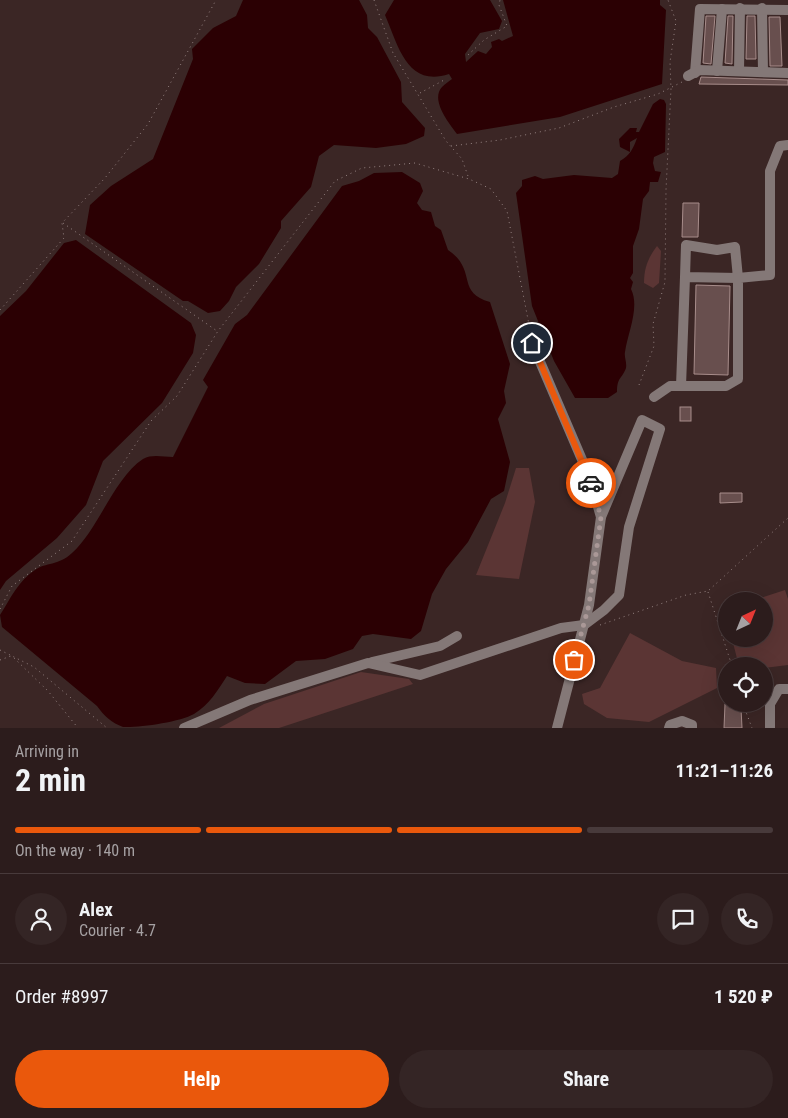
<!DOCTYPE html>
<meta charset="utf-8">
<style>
:root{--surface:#2c1c1c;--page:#342525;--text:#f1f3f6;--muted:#a6a1a3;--line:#483a3b;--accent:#ea580c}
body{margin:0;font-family:"Roboto Condensed",sans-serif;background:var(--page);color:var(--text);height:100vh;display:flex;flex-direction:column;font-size:19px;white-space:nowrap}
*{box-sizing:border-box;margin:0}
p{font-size:16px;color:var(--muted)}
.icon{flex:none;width:28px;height:28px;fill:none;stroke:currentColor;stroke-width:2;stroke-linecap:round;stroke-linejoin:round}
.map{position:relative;height:728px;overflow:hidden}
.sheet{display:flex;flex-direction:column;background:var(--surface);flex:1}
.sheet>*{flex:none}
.needle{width:32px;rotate:43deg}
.fabs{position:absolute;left:718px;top:592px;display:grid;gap:10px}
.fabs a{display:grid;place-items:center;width:55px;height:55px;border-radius:50%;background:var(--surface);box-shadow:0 5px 20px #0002,0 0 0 1px var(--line);font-size:25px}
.pin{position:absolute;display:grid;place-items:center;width:42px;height:42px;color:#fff;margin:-21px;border:2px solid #fff;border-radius:50%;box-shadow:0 1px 5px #0007}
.courier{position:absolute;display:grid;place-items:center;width:50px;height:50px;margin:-25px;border:4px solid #ea580c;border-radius:50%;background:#fff;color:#222;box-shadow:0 1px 6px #0007}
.head em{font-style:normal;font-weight:700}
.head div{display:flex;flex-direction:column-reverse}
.head{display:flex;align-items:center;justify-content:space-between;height:85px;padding:0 15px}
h1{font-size:32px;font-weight:700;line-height:38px}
.bar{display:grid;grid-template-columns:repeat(4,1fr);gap:8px 5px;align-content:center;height:60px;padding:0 15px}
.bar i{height:6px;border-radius:4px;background:var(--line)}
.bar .selected{background:var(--accent)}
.bar p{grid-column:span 4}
.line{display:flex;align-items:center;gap:12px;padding:0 15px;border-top:1px solid var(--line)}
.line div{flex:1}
.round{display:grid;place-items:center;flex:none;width:52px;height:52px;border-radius:26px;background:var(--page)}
.cta{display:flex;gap:10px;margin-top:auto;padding:10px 15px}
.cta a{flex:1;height:58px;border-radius:30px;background:var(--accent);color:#fff;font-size:20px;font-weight:700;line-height:58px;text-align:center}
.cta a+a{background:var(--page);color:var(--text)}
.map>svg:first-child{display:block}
.green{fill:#5b3534}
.water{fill:#2b0003}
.building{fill:#684f4e;stroke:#a88d8b}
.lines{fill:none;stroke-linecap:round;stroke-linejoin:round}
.path{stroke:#958382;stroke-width:1;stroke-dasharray:1 4;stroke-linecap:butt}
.minor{stroke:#847877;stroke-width:10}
.done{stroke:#aa9897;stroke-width:5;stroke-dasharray:0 9}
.route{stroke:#ea580c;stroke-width:6}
</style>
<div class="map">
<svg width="788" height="728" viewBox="0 0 788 728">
<rect width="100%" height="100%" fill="#3b2625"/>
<g class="green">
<path d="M657,246L661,251L659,283L653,288L644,283C644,268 648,258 657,246Z"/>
<polygon points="516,468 529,468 535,502 519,579 476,575 505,503"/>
<polygon points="785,590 788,599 788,665 764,668 764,666 739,666 732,639 764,639 764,601 751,601"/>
<polygon points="630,633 682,661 716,668 717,688 649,722 607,718 584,704 582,694 600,688"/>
<polygon points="361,672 409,679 413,684 279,728 219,728 264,704"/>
</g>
<g class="water">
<polygon points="243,0 359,0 367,15 368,28 377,37 401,82 402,102 425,128 424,136 406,144 376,148 334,145 319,156 311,187 281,221 281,228 259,264 236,287 229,301 220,311 208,313 188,301 183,301 85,234 90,205 111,186 153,159 193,59 192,49 213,28 236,16"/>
<path d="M394,0H490L502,21L499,29L480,33L465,54L466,62L478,51L486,54L492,47L491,42L499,39L502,41L513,36L503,0H660V5L666,10L662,84L560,117L457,134C449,123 430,100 442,87C445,84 449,81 452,79L449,74C407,88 398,45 385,15Z"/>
<path d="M660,99L664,100L666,104L665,152L654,157L653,163L655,171L661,172L658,182H650L649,191L643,199L639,229L633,246V273L630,278L633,282L631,289C640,307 628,332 625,352C624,357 627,362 626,368C622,379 617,377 617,392L608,398H575L554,361L532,306L516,193L522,186V180L535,176L543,179L574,175L612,178L618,174L620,161C630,155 633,149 637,138L630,142V152L620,147L619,139L630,128H637L636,132H639L653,104Z"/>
<path d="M402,172L420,183L423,191L417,203L422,210L431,212L435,226L441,230L448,250C478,270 455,292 490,302L510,364L504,391L506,403L498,419L510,462L504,491L491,499L468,542L446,569L432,594L421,631L411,639L373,634L362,636L353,649L325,659L296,661L265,684L245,683L227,676C218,690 209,705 194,714C180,722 138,728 123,727C112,723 104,716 97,706L2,627L0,615C10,599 19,580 35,570C46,562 58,566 72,553C98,530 114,478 143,459C152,454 163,457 173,457L208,387L203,380L235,324L247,315L342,186L359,181L374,173Z"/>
<polygon points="76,240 191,323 196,335 193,353 162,403 103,461 86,505 57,538 6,581 0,590 0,316 26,291 64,243"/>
</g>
<g class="building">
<polygon points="706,16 715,16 711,64 703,63"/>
<polygon points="728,16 733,16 732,64 725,63"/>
<polygon points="747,16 755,16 756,59 746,59"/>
<polygon points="769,17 780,17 782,66 770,66"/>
<polygon points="701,77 788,80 788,85 699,84"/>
<polygon points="683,203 699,203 698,237 682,237"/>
<polygon points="696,285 730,286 728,375 694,374"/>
<rect x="680" y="407" width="11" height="14"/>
<polygon points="720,493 742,493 742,502 720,503"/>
<polygon points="725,704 736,704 736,708 741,708 742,728 724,728"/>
</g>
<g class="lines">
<g class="path">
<polyline points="374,0 393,53 446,141 462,159 469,179"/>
<polyline points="468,55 484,40 507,26 499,5 500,0"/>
<polyline points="420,93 446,79"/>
<polyline points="451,146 500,140 559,128 614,107 658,94 682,82"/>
<polyline points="63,223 217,331"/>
<polyline points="0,310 64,238 62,223 105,178 148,124 216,0"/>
<polyline points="639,385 654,346 653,324 665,282 666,190 671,89 670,62 676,21 668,0"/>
<polyline points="708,592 732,666"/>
<polyline points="0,609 12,586 72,541 151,421 177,396 218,331 335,181 362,168 415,163 469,179 491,189 507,211 531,335"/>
<polyline points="600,625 686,595 708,591 788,518"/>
<polyline points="0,650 34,667 107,728"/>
<polyline points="14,658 48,691 78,728"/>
<polyline points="0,660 11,656"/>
<polyline points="743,704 752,728"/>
</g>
<g class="minor">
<polyline points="762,8 763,72"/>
<polyline points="717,71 722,9"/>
<polyline points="739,71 740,8"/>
<polyline points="695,73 700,9 788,10"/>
<polyline points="688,76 699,70 788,73"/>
<polyline points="532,343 589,476 601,517 589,605 557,728"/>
<polyline points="681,386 685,277 738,278 735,247 717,250 686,245 685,277"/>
<polyline points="654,397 670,386 726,386 738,379 738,278 770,275 770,171 780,146 788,145"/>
<polyline points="372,662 440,646 457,636"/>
<polyline points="184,728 250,700 368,663 420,675 561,628 584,625 604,610 619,595 629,527 660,429 642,420 601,517"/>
<polyline points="669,728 670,725 682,721 692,725 692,728"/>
<polyline points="770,728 770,704 779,689 788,689"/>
</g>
</g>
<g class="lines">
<polyline class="done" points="574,660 589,605 601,517 591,483"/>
<polyline class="route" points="532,343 591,483"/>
</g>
</svg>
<div class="fabs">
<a><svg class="needle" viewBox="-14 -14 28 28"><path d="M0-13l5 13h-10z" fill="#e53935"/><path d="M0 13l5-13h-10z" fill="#a6a1a3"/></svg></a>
<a><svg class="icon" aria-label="locate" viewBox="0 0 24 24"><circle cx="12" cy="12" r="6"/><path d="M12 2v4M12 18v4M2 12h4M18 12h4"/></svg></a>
</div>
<div class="pin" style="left:574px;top:660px;background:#ea580c"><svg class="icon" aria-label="bag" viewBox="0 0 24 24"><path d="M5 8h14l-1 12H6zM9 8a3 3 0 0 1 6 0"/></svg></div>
<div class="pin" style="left:532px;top:343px;background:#1f2937"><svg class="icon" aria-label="home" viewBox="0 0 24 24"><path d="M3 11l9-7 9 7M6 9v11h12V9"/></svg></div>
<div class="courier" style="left:591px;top:483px"><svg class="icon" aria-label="car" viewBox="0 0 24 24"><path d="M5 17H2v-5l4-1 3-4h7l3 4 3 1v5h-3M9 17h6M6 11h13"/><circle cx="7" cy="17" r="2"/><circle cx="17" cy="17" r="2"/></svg></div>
</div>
<section class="sheet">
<div class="head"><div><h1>2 min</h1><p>Arriving in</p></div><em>11:21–11:26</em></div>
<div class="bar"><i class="selected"></i><i class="selected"></i><i class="selected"></i><i></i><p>On the way · 140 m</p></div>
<div class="line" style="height:90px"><a class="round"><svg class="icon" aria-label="person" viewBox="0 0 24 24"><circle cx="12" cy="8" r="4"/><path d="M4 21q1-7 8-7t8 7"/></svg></a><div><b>Alex</b><p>Courier · 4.7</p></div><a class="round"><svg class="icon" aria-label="chat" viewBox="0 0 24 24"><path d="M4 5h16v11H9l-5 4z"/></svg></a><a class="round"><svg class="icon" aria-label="phone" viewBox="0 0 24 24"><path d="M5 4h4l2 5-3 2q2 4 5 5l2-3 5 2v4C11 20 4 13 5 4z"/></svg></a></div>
<div class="line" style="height:65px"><div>Order #8997</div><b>1 520 ₽</b></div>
<div class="cta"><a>Help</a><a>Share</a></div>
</section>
